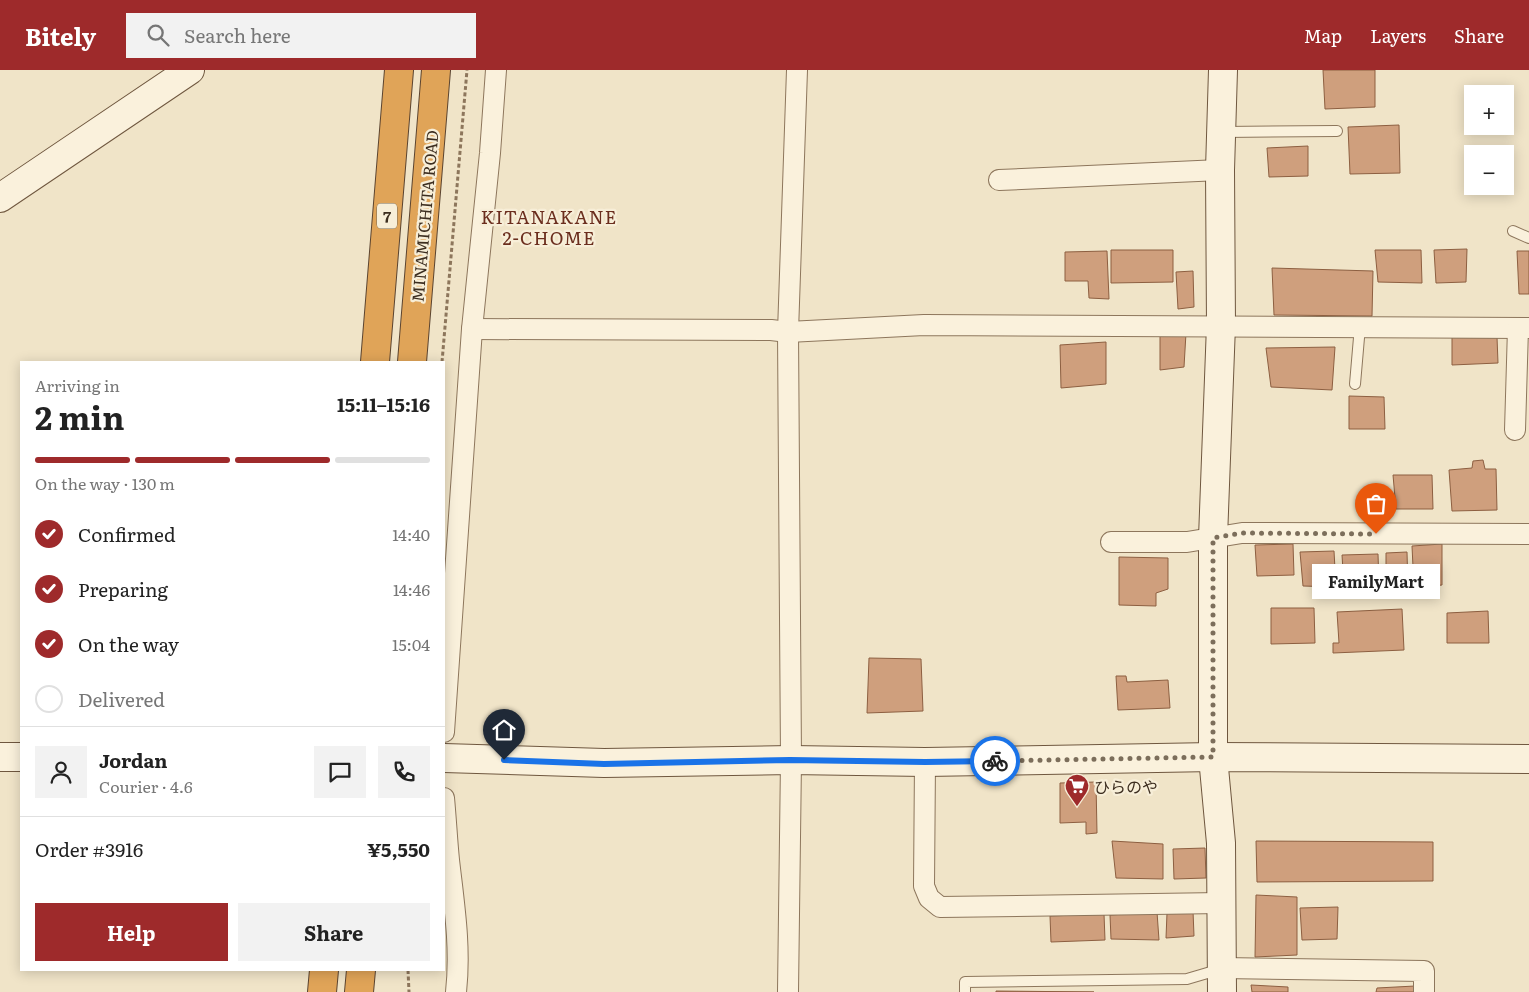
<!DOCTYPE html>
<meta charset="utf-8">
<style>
:root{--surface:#fff;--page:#f2f2f2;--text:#222;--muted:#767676;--line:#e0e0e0;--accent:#9e2a2b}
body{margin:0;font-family:Literata,"Noto Sans JP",serif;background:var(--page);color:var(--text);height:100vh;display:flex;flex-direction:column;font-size:19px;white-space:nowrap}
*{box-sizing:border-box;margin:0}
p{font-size:16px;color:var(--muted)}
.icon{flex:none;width:28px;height:28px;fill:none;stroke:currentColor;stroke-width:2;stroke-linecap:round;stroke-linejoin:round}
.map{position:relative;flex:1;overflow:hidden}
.sheet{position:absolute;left:20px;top:291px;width:425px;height:610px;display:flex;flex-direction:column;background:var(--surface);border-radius:0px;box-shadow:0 2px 12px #0003}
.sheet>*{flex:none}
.fabs{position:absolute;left:1464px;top:15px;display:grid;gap:10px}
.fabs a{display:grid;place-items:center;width:50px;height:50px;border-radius:0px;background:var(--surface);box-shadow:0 2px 12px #0003;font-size:25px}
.pin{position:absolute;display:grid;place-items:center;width:42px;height:42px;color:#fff;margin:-51px -21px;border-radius:50% 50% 50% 0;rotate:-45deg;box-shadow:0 0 5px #0007}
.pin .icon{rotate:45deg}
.courier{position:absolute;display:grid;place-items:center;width:50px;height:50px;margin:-25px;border:4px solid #1a73e8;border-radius:50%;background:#fff;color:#222;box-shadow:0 1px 6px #0007}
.bubble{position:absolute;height:35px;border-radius:0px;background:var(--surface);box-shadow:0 2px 12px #0003;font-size:16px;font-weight:700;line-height:35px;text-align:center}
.overview em{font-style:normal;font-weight:700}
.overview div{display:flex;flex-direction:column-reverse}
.overview{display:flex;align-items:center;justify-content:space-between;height:85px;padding:0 15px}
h1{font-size:32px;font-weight:700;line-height:38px}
.bar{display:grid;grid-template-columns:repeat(4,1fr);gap:8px 5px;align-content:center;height:60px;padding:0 15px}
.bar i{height:6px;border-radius:4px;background:var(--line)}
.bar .current{background:var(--accent)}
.bar p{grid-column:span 4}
.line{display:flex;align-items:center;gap:12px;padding:0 15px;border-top:1px solid var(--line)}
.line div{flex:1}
.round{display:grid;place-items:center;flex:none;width:52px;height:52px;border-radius:0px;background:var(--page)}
ol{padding:0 15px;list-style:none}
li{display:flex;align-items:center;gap:15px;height:55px}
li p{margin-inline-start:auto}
li .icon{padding:5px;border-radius:50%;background:var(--accent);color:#fff;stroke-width:4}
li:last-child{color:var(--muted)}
li i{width:28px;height:28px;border:2px solid var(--line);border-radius:50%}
.cta{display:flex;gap:10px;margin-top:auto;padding:10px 15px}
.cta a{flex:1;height:58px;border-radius:0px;background:var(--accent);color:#fff;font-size:20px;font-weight:700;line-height:58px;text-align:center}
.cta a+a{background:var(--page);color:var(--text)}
header{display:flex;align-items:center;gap:30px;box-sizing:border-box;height:70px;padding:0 25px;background:var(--accent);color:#fff}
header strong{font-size:24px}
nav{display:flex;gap:28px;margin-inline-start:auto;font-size:18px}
.search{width:350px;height:45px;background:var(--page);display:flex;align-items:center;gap:12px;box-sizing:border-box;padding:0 18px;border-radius:0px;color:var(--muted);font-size:19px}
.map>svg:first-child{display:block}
.building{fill:#cf9f7d;stroke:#8d5f41}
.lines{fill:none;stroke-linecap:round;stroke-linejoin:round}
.lane-casing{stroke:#8d765c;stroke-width:12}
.street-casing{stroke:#8d765c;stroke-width:22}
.secondary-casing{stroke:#6f573f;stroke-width:30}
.highway-casing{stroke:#5b4430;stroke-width:30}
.path{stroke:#8d765c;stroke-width:3;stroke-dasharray:4 2.5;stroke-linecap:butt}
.lane{stroke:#faf1dc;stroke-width:10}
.street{stroke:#faf1dc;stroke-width:20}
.secondary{stroke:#faf1dc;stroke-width:28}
.highway{stroke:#e0a458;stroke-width:28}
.done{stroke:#7c6e5b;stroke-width:5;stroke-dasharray:0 9}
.route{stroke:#1a73e8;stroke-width:6}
.labels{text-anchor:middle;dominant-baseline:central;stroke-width:4.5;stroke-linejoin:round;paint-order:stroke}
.shield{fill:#f7eed8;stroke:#756857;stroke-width:1}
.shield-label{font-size:15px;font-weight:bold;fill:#3d2e20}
.street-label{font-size:16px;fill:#3d2e20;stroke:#f7eed8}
.poi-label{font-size:16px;fill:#3d2e20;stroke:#f7eed8;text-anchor:start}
.neighbourhood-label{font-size:18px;letter-spacing:1px;fill:#6b2e1e;stroke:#f7eed8}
</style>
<header>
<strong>Bitely</strong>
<div class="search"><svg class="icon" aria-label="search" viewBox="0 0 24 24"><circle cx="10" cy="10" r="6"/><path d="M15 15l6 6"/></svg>Search here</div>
<nav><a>Map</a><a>Layers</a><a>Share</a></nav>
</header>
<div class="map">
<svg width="1529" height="922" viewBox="0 0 1529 922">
<rect width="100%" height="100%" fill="#f0e4c8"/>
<g class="building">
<polygon points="1323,0 1375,0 1375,37 1325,39"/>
<polygon points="1399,55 1400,103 1350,104 1348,57"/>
<polygon points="1308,76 1308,106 1269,107 1267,78"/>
<polygon points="1467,179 1466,212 1436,213 1434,180"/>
<polygon points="1111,180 1173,180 1173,212 1111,213"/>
<polygon points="1375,180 1421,180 1422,213 1378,212"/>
<polygon points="1107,181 1109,229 1089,228 1088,211 1065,211 1065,182"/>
<polygon points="1517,181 1529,181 1529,224 1519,224"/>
<polygon points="1272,198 1373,201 1372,246 1274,245"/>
<polygon points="1193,201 1194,237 1178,239 1176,202"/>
<polygon points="1160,263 1186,263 1184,297 1160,300"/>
<polygon points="1452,267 1497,267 1498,293 1452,295"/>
<polygon points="1106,272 1106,314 1061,318 1060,275"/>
<polygon points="1335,277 1332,320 1271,317 1266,278"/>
<polygon points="1349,326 1384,327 1385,359 1349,359"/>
<polygon points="1483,390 1485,399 1496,399 1497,440 1452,441 1449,400 1472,398 1473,391"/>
<polygon points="1393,405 1432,405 1433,439 1396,439"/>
<polygon points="1293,474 1294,505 1257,506 1255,475"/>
<polygon points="1442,474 1442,515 1414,518 1412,476"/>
<polygon points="1334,481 1336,517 1303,516 1300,482"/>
<polygon points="1407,482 1408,519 1386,519 1386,483"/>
<polygon points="1378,484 1379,515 1344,517 1342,485"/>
<polygon points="1119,487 1168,488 1168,519 1156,523 1156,536 1119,535"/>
<polygon points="1271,538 1314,538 1315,573 1271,574"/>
<polygon points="1402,539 1404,580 1333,583 1333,573 1339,573 1337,542"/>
<polygon points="1488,541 1489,573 1447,573 1447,543"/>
<polygon points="869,588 921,589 923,641 867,643"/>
<polygon points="1116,606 1126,606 1127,612 1168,610 1170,638 1118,640"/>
<polygon points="1096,712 1097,763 1086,764 1086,752 1060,753 1060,713"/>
<polygon points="1112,771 1163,774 1163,809 1116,808"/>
<polygon points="1256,771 1433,772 1433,811 1257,812"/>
<polygon points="1205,778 1206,808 1174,809 1173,779"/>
<polygon points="1256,825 1297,827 1297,885 1255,887"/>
<polygon points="1338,837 1337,869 1302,870 1300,838"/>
<polygon points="1193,841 1194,866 1166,868 1167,843"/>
<polygon points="1157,842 1159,870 1111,869 1110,845"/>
<polygon points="1104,844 1105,870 1051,872 1050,846"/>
<polygon points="1251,915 1288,917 1288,922 1252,922"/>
<polygon points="1415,916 1415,922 1376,922 1377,918"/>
<polygon points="996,921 1094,922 996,922"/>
</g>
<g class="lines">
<defs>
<g id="lane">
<polyline points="1223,62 1337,61"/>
<polyline points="1513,161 1529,168"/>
<polyline points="1355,314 1360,256"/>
<polyline points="965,922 965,912 1187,909 1221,899"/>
</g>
<g id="street">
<polyline points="999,110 1220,100"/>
<polyline points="472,259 771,260 788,262 924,255 1529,258"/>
<polyline points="1515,360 1518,258"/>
<polyline points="1111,472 1187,472 1242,463 1529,464"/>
<polyline points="444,662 472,259 490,83 496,0"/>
<polyline points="925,692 924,816 929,828 940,837 1221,833"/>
<path d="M444,728C446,749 447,770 449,790C454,834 461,877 456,922"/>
<polyline points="1222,898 1424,901 1424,922"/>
<polyline points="788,922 791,690 788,262 797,0"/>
</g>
<g id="secondary">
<polyline points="0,128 190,0"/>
<polyline points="0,687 21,687"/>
<polyline points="444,688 604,693 791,690 925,692 1213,687 1529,689"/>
<polyline points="1222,922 1221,773 1213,687 1213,468 1221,255 1220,100 1223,0"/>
</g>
<g id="highway">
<polyline points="375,292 399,0"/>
<polyline points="412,292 436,0"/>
<polyline points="322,922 324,900"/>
<polyline points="359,922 361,900"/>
</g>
</defs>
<use href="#lane" class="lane-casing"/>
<use href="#street" class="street-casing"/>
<use href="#secondary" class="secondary-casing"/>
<use href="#highway" class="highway-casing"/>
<g class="path">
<polyline points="442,292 467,0"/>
<polyline points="408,900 409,922"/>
</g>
<use href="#lane" class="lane"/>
<use href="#street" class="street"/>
<use href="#secondary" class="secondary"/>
<use href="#highway" class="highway"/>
</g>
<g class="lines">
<polyline class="done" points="995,691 1213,687 1213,468 1242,463 1376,464"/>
<polyline class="route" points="504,690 604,694 790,690 925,692 995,691"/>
</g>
<defs>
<symbol id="supermarket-pin" viewBox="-11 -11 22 30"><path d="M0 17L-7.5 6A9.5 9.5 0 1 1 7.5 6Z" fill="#9e2a2b" stroke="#f7eed8"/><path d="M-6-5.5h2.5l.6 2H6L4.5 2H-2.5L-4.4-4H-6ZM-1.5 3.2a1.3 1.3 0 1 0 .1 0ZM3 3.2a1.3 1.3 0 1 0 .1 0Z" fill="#fff"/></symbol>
</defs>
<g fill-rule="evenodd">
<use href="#supermarket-pin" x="1063" y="702" width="28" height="38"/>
</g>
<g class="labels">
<rect class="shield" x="377" y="133.5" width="20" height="25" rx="4"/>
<g class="shield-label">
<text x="387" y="146">7</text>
</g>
<g class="street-label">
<text transform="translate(424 146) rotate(-85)">MINAMICHITA ROAD</text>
</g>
<g class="poi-label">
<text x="1094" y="716">ひらのや</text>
</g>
<g class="neighbourhood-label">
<text x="549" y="146">KITANAKANE<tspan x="549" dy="21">2-CHOME</tspan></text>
</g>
</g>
</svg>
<div class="fabs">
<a>+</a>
<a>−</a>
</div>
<div class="pin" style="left:1376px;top:464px;background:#ea580c"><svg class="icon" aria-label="bag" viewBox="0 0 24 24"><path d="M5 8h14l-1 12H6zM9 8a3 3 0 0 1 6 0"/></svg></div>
<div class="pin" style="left:504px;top:690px;background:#1f2937"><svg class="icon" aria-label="home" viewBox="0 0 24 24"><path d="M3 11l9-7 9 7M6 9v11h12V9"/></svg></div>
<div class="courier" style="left:995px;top:691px"><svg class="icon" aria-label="bike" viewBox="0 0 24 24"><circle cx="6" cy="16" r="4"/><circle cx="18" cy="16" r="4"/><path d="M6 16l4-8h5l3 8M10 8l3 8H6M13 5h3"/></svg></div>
<div class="bubble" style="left:1312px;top:494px;width:128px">FamilyMart</div>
<section class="sheet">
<div class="overview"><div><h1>2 min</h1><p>Arriving in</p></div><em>15:11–15:16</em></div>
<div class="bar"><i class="current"></i><i class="current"></i><i class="current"></i><i></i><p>On the way · 130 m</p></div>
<ol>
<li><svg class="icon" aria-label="check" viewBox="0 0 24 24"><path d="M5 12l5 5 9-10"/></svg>Confirmed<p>14:40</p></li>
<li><svg class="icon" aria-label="check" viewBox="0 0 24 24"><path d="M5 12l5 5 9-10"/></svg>Preparing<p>14:46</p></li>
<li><svg class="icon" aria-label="check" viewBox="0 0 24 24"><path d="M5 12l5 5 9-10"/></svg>On the way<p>15:04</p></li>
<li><i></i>Delivered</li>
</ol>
<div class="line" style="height:90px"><a class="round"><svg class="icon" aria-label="person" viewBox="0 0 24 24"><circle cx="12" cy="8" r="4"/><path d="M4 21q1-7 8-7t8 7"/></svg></a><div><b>Jordan</b><p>Courier · 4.6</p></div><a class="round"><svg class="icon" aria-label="chat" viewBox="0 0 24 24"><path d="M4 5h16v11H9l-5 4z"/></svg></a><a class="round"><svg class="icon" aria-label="phone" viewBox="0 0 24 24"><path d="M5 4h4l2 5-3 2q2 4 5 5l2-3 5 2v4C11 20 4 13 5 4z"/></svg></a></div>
<div class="line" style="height:65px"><div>Order #3916</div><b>¥5,550</b></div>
<div class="cta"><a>Help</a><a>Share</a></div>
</section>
</div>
